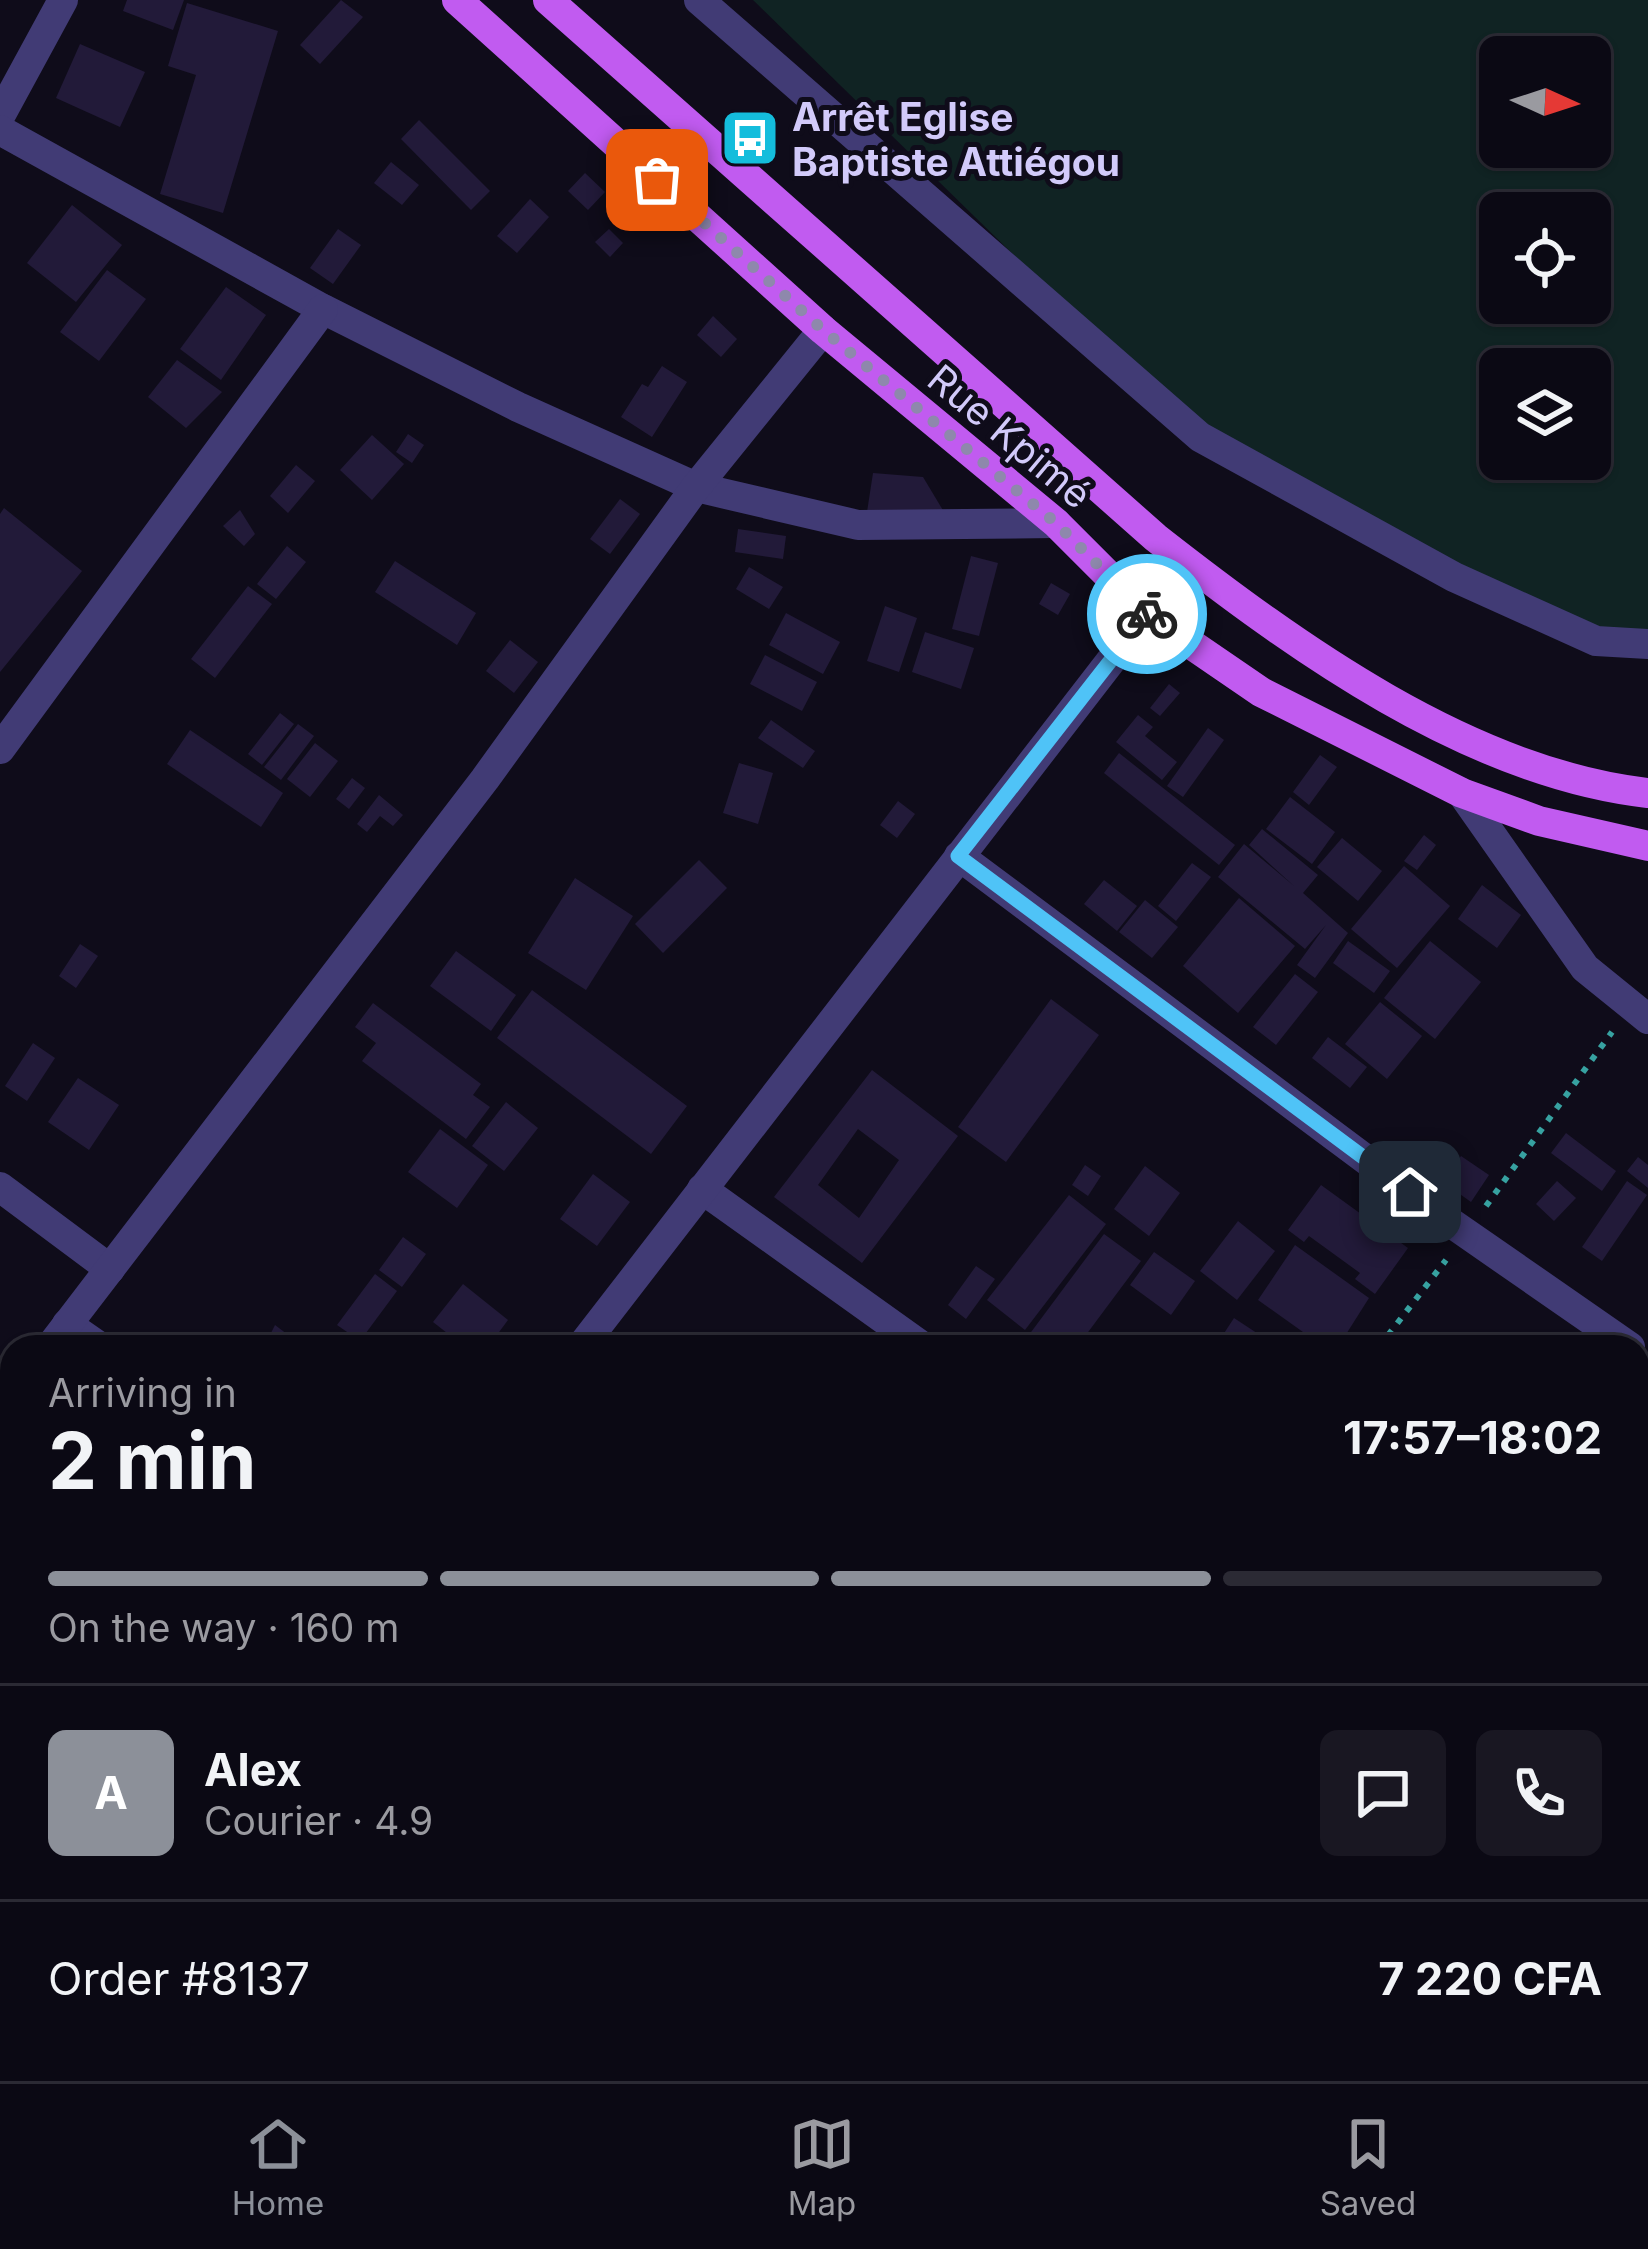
<!DOCTYPE html>
<meta charset="utf-8">
<style>
:root{--surface:#0b0914;--page:#191722;--text:#f1f3f6;--muted:#9a9aa0;--line:#2b2a34;--accent:#8c9099}
body{margin:0;font-family:Inter,sans-serif;background:var(--page);color:var(--text);height:100vh;display:flex;flex-direction:column;font-size:45px;white-space:nowrap}
*{box-sizing:border-box;margin:0}
p{font-size:39px;color:var(--muted)}
.icon{flex:none;width:66px;height:66px;fill:none;stroke:currentColor;stroke-width:2;stroke-linecap:round;stroke-linejoin:round}
.map{position:relative;flex:1;overflow:hidden}
.details{position:absolute;left:0px;top:1335px;width:1650px;height:747px;display:flex;flex-direction:column;background:var(--surface);border-radius:36px 36px 0 0;box-shadow:0 3px 9px #0004,0 0 0 3px var(--line)}
.details>*{flex:none}
.needle{width:78px;rotate:93deg}
.tools{position:absolute;left:1479px;top:36px;display:grid;gap:24px}
.tools a{display:grid;place-items:center;width:132px;height:132px;border-radius:18px;background:var(--surface);box-shadow:0 3px 9px #0004,0 0 0 3px var(--line);font-size:60px}
.pin{position:absolute;display:grid;place-items:center;width:102px;height:102px;color:#fff;margin:-51px;border-radius:24px;box-shadow:0 6px 18px #0006}
.courier{position:absolute;display:grid;place-items:center;width:120px;height:120px;margin:-60px;border:9px solid #4fc3f7;border-radius:50%;background:#fff;color:#222;box-shadow:0 3px 15px #0007}
.headline em{font-style:normal;font-weight:700}
.headline div{display:flex;flex-direction:column-reverse}
.headline{display:flex;align-items:center;justify-content:space-between;height:204px;padding:0 48px}
h1{font-size:78px;font-weight:700;line-height:90px}
.bar{display:grid;grid-template-columns:repeat(4,1fr);gap:18px 12px;align-content:center;height:144px;padding:0 48px}
.bar i{height:15px;border-radius:9px;background:var(--line)}
.bar .active{background:var(--accent)}
.bar p{grid-column:span 4}
.line{display:flex;align-items:center;gap:30px;padding:0 48px;border-top:3px solid var(--line)}
.line div{flex:1}
.round{display:grid;place-items:center;flex:none;width:126px;height:126px;border-radius:18px;background:var(--page)}
.menu{display:flex;justify-content:space-around;align-items:center;height:168px;border-top:3px solid var(--line);background:var(--surface);font-size:33px;color:var(--muted)}
.menu a{display:grid;justify-items:center;gap:6px}
.menu .active{color:var(--accent)}
.map>svg:first-child{display:block}
.green{fill:#102323;fill-rule:evenodd}
.building{fill:#221a39;fill-rule:evenodd}
.lines{fill:none;stroke-linecap:round;stroke-linejoin:round}
.path{stroke:#37a2a1;stroke-width:6;stroke-dasharray:6 9;stroke-linecap:butt}
.minor{stroke:#413b75;stroke-width:30}
.major{stroke:#c15bf0;stroke-width:30}
.done{stroke:#8e88ac;stroke-width:12;stroke-dasharray:0 21.6}
.route{stroke:#4fc3f7;stroke-width:15}
.labels{text-anchor:middle;dominant-baseline:central;stroke-width:10;stroke-linejoin:round;paint-order:stroke}
.poi-label{font-size:39px;font-weight:bold;fill:#d2cafa;stroke:#0f0c1a;text-anchor:start}
.street-label{font-size:39px;fill:#d2cafa;stroke:#0f0c1a}
</style>
<div class="map">
<svg width="1648" height="2081" viewBox="0 0 1648 2081">
<rect width="100%" height="100%" fill="#0f0c1a"/>
<path class="green" d="M753,0H1648V643L1596,641L1200,437ZM1500,57H1590V147H1500ZM1500,213H1590V303H1500ZM1500,369H1590V459H1500Z"/>
<g class="building">
<polygon points="127,0 184,0 173,30 123,11"/>
<polygon points="341,0 363,17 320,64 300,45"/>
<polygon points="187,3 278,31 223,213 160,194 196,75 168,66"/>
<polygon points="80,44 145,72 120,127 56,98"/>
<polygon points="419,120 490,191 471,210 401,139"/>
<polygon points="391,162 419,185 402,205 374,183"/>
<polygon points="585,173 605,192 588,210 568,191"/>
<polygon points="530,199 549,217 517,253 497,236"/>
<polygon points="72,205 122,245 76,302 27,263"/>
<polygon points="338,229 361,245 333,284 310,268"/>
<polygon points="609,229 623,243 610,257 595,242"/>
<polygon points="107,270 146,299 99,361 60,332"/>
<polygon points="226,287 266,315 221,380 180,349"/>
<polygon points="713,316 737,339 721,357 697,335"/>
<polygon points="177,360 222,392 186,428 148,397"/>
<polygon points="662,366 687,382 652,437 621,417 642,384 648,387"/>
<polygon points="408,434 424,445 412,463 396,452"/>
<polygon points="372,435 404,464 372,500 340,470"/>
<polygon points="296,465 315,481 288,513 270,496"/>
<polygon points="873,473 923,477 950,522 867,512"/>
<polygon points="620,499 640,514 610,554 590,539"/>
<polygon points="4,508 82,571 0,672 0,514"/>
<polygon points="240,510 255,534 244,546 223,526"/>
<polygon points="738,529 786,536 783,559 735,552"/>
<polygon points="287,546 306,562 276,599 257,584"/>
<polygon points="971,556 998,563 979,636 952,629"/>
<polygon points="395,561 476,613 457,645 375,592"/>
<polygon points="749,567 783,587 769,609 736,589"/>
<polygon points="1051,583 1070,594 1058,615 1039,604"/>
<polygon points="248,586 272,604 215,678 191,659"/>
<polygon points="885,606 917,618 899,672 867,661"/>
<polygon points="786,613 840,642 823,674 769,645"/>
<polygon points="925,632 974,648 961,689 912,672"/>
<polygon points="510,640 538,662 514,693 486,671"/>
<polygon points="765,655 817,682 802,711 750,684"/>
<polygon points="1169,684 1180,693 1160,716 1150,708"/>
<polygon points="280,713 294,724 262,765 248,754"/>
<polygon points="1138,715 1153,727 1145,736 1177,762 1162,780 1116,742"/>
<polygon points="771,720 815,751 803,768 758,738"/>
<polygon points="298,724 314,736 281,780 264,767"/>
<polygon points="1208,728 1224,740 1183,797 1167,786"/>
<polygon points="190,730 283,793 261,827 167,764"/>
<polygon points="315,743 338,761 310,797 287,779"/>
<polygon points="1119,753 1235,845 1219,865 1104,773"/>
<polygon points="1320,755 1337,767 1309,805 1293,792"/>
<polygon points="739,763 773,773 758,824 723,813"/>
<polygon points="352,778 365,788 349,809 336,799"/>
<polygon points="379,795 403,815 393,826 380,816 367,832 357,824"/>
<polygon points="1290,797 1335,832 1312,864 1266,829"/>
<polygon points="898,801 915,814 897,838 880,825"/>
<polygon points="1262,829 1318,875 1303,893 1348,933 1315,978 1297,965 1326,925 1305,949 1218,877 1244,844 1294,886 1249,845"/>
<polygon points="1424,835 1436,845 1417,870 1404,861"/>
<polygon points="1342,838 1382,871 1358,901 1317,867"/>
<polygon points="699,860 727,888 663,953 635,924"/>
<polygon points="1192,863 1211,877 1176,921 1158,906"/>
<polygon points="1404,866 1450,906 1397,968 1351,929"/>
<polygon points="575,878 633,916 586,990 528,953"/>
<polygon points="1104,880 1137,906 1117,931 1084,904"/>
<polygon points="1482,885 1521,915 1497,948 1458,919"/>
<polygon points="1239,898 1295,946 1238,1013 1183,966"/>
<polygon points="1145,900 1178,927 1152,958 1119,932"/>
<polygon points="1348,941 1390,971 1374,993 1333,963"/>
<polygon points="1430,941 1481,982 1435,1039 1384,998"/>
<polygon points="80,944 98,956 76,988 59,976"/>
<polygon points="456,951 516,995 491,1031 430,986"/>
<polygon points="1295,974 1318,992 1276,1045 1253,1027"/>
<polygon points="532,990 687,1106 651,1154 497,1038"/>
<polygon points="1051,999 1099,1035 1006,1162 958,1127"/>
<polygon points="1380,1002 1422,1036 1387,1079 1345,1044"/>
<polygon points="373,1003 481,1084 473,1095 490,1107 466,1139 362,1061 376,1043 355,1027"/>
<polygon points="1328,1037 1367,1067 1350,1088 1312,1058"/>
<polygon points="33,1043 55,1058 27,1101 5,1086"/>
<path d="M872,1070L958,1136L862,1263L774,1197ZM858,1129L899,1160L859,1218L818,1185Z"/>
<polygon points="78,1078 119,1105 89,1150 48,1122"/>
<polygon points="506,1102 538,1128 504,1171 472,1146"/>
<polygon points="440,1129 488,1165 457,1208 408,1172"/>
<polygon points="1566,1133 1616,1171 1602,1191 1551,1153"/>
<polygon points="1461,1156 1489,1175 1471,1202 1443,1182"/>
<polygon points="1638,1157 1648,1165 1648,1188 1627,1171"/>
<polygon points="1085,1165 1101,1176 1088,1196 1072,1185"/>
<polygon points="1145,1166 1180,1193 1149,1236 1114,1209"/>
<polygon points="593,1174 630,1202 597,1246 560,1219"/>
<polygon points="1557,1181 1576,1198 1554,1221 1536,1204"/>
<polygon points="1627,1181 1647,1195 1602,1261 1582,1247"/>
<polygon points="1321,1185 1408,1248 1375,1294 1355,1279 1360,1273 1309,1236 1304,1242 1288,1230"/>
<polygon points="1069,1195 1106,1224 1025,1330 987,1300"/>
<polygon points="1238,1221 1275,1251 1237,1300 1200,1271"/>
<polygon points="1104,1234 1141,1261 1077,1347 1020,1347"/>
<polygon points="403,1237 426,1254 402,1287 379,1270"/>
<polygon points="1295,1245 1369,1298 1338,1347 1324,1347 1258,1300"/>
<polygon points="1154,1252 1195,1281 1171,1315 1130,1285"/>
<polygon points="976,1266 995,1279 966,1319 948,1305"/>
<polygon points="375,1274 397,1291 360,1341 337,1325"/>
<polygon points="463,1284 508,1320 488,1347 465,1347 433,1322"/>
<polygon points="1234,1318 1278,1347 1215,1347"/>
<polygon points="275,1325 304,1347 264,1347"/>
<polygon points="1648,1512 1648,1570 1638,1583 1638,1525"/>
<polygon points="0,1529 12,1540 12,1562 6,1568 0,1563"/>
<polygon points="5,1681 12,1685 12,1738 0,1730 0,1689"/>
<polygon points="1648,1782 1648,1836 1644,1842 1638,1837 1638,1797"/>
<polygon points="321,2070 372,2070 364,2081 313,2081"/>
<polygon points="889,2070 916,2070 930,2081 881,2081"/>
</g>
<g class="lines">
<g class="path">
<polyline points="1486,1206 1612,1032"/>
<polyline points="1379,1347 1446,1260"/>
</g>
<g class="minor">
<polyline points="699,0 1200,437 1454,577 1596,641 1648,644"/>
<polyline points="0,116 63,0"/>
<polyline points="0,130 323,309 518,407 696,487 858,525 1056,523"/>
<polyline points="0,749 323,309"/>
<polyline points="1462,793 1585,968 1648,1019"/>
<polyline points="959,856 1447,1220 1630,1347"/>
<polyline points="0,1187 110,1269"/>
<polyline points="702,1189 923,1347"/>
<polyline points="67,1324 100,1347"/>
<polyline points="50,1347 485,779 696,487 823,330"/>
<polyline points="581,1347 1147,614"/>
<polyline points="0,1416 12,1399"/>
<polyline points="1638,1868 1648,1875"/>
<polyline points="1638,1958 1648,1944"/>
<polyline points="1131,2070 1146,2081"/>
<polyline points="41,2081 49,2070"/>
<polyline points="553,2081 561,2070"/>
<polyline points="1047,2081 1055,2070"/>
<polyline points="1548,2081 1556,2070"/>
</g>
<g class="major">
<polyline points="457,0 823,330 1056,523 1147,614 1261,692 1462,793 1539,821 1648,846"/>
<path d="M548,0L1156,538C1294,646 1469,773 1648,793"/>
</g>
</g>
<g class="lines">
<polyline class="done" points="657,180 823,330 1056,523 1147,614"/>
<polyline class="route" points="1147,614 958,856 1410,1192"/>
</g>
<defs>
<symbol id="bus-square" viewBox="-11 -11 22 22"><rect x="-9" y="-9" width="18" height="18" rx="4" fill="#14bddc" stroke="#0f0c1a"/><path d="M-5-6H5V4H4V6H2V4H-2V6H-4V4H-5ZM-3.5-4V0h7V-4ZM-3.5 1.2v1.5H-2V1.2ZM2 1.2v1.5H3.5V1.2Z" fill="#fff"/></symbol>
</defs>
<g fill-rule="evenodd">
<use href="#bus-square" x="717" y="105" width="66" height="66"/>
</g>
<g class="labels">
<g class="poi-label">
<text x="792" y="116">Arrêt Eglise<tspan x="792" dy="45">Baptiste Attiégou</tspan></text>
</g>
<g class="street-label">
<text transform="translate(1010 436) rotate(40)">Rue Kpimé</text>
</g>
</g>
</svg>
<div class="tools">
<a><svg class="needle" viewBox="-14 -14 28 28"><path d="M0-13l5 13h-10z" fill="#e53935"/><path d="M0 13l5-13h-10z" fill="#9a9aa0"/></svg></a>
<a><svg class="icon" aria-label="locate" viewBox="0 0 24 24"><circle cx="12" cy="12" r="6"/><path d="M12 2v4M12 18v4M2 12h4M18 12h4"/></svg></a>
<a><svg class="icon" aria-label="layers" viewBox="0 0 24 24"><path d="M12 4l9 5-9 5-9-5zM3 14l9 5 9-5"/></svg></a>
</div>
<div class="pin" style="left:657px;top:180px;background:#ea580c"><svg class="icon" aria-label="bag" viewBox="0 0 24 24"><path d="M5 8h14l-1 12H6zM9 8a3 3 0 0 1 6 0"/></svg></div>
<div class="pin" style="left:1410px;top:1192px;background:#1f2937"><svg class="icon" aria-label="home" viewBox="0 0 24 24"><path d="M3 11l9-7 9 7M6 9v11h12V9"/></svg></div>
<div class="courier" style="left:1147px;top:614px"><svg class="icon" aria-label="bike" viewBox="0 0 24 24"><circle cx="6" cy="16" r="4"/><circle cx="18" cy="16" r="4"/><path d="M6 16l4-8h5l3 8M10 8l3 8H6M13 5h3"/></svg></div>
<section class="details">
<div class="headline"><div><h1>2 min</h1><p>Arriving in</p></div><em>17:57–18:02</em></div>
<div class="bar"><i class="active"></i><i class="active"></i><i class="active"></i><i></i><p>On the way · 160 m</p></div>
<div class="line" style="height:216px"><b class="round" style="background:var(--accent);color:#fff">A</b><div><b>Alex</b><p>Courier · 4.9</p></div><a class="round"><svg class="icon" aria-label="chat" viewBox="0 0 24 24"><path d="M4 5h16v11H9l-5 4z"/></svg></a><a class="round"><svg class="icon" aria-label="phone" viewBox="0 0 24 24"><path d="M5 4h4l2 5-3 2q2 4 5 5l2-3 5 2v4C11 20 4 13 5 4z"/></svg></a></div>
<div class="line" style="height:156px"><div>Order #8137</div><b>7 220 CFA</b></div>
</section>
</div>
<nav class="menu">
<a class="active"><svg class="icon" aria-label="home" viewBox="0 0 24 24"><path d="M3 11l9-7 9 7M6 9v11h12V9"/></svg>Home</a>
<a><svg class="icon" aria-label="map" viewBox="0 0 24 24"><path d="M3 6l6-2 6 2 6-2v14l-6 2-6-2-6 2zM9 4v14M15 6v14"/></svg>Map</a>
<a><svg class="icon" aria-label="saved" viewBox="0 0 24 24"><path d="M7 4h10v16l-5-4-5 4z"/></svg>Saved</a>
</nav>
